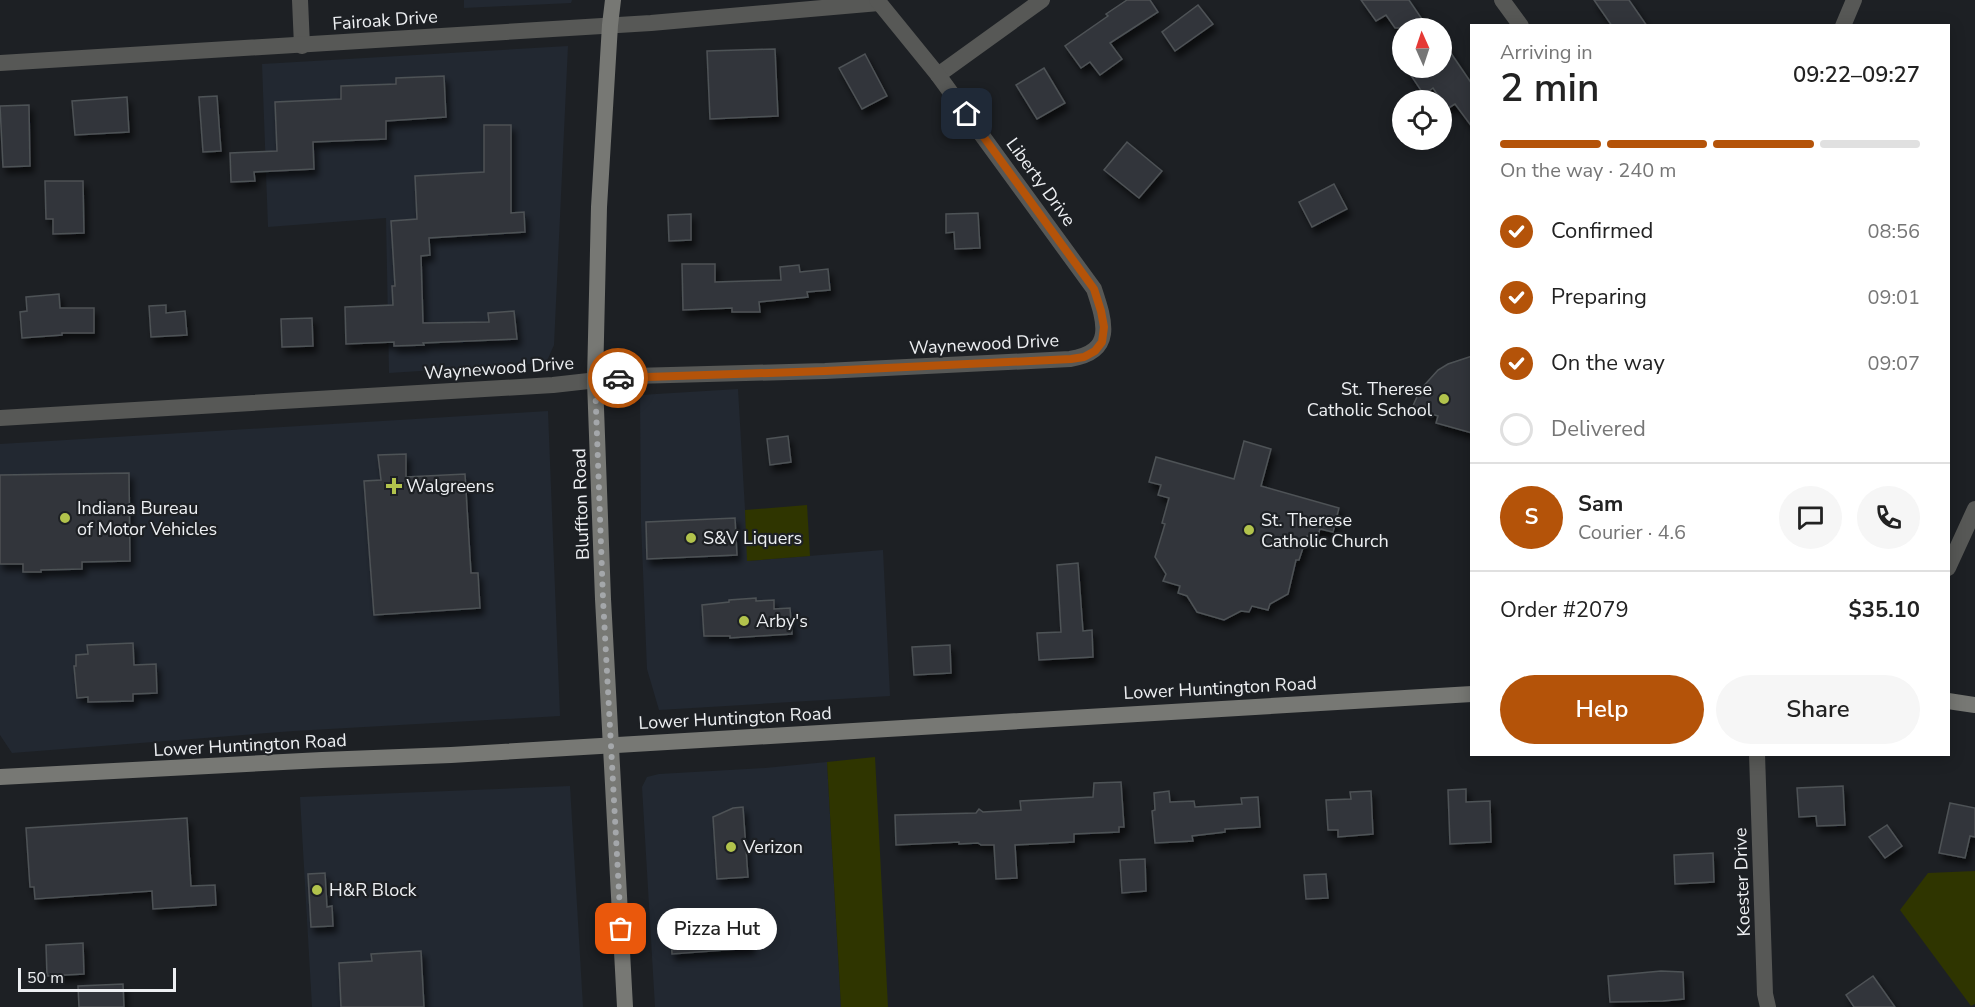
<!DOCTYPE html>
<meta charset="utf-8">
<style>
:root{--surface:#fff;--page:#f6f6f6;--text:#222;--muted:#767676;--line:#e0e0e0;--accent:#b45309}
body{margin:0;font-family:"Nunito Sans",sans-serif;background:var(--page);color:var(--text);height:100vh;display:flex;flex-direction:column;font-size:22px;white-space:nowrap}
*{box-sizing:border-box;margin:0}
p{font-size:20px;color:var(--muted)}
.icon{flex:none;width:33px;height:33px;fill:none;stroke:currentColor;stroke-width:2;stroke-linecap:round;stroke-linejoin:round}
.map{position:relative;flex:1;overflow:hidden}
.drawer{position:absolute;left:1470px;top:24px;width:480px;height:732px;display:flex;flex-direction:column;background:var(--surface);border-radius:0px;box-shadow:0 3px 15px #0003}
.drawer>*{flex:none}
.needle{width:39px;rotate:357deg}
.fabs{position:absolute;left:1392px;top:18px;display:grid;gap:12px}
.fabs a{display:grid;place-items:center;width:60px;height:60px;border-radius:50%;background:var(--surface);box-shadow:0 3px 15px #0003;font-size:30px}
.scale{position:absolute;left:18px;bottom:15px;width:158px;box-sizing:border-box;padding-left:6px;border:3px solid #edeff2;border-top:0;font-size:16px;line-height:21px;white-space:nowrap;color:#edeff2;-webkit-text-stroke:4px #1d2024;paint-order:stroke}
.pin{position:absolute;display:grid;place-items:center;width:51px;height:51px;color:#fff;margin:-26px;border-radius:12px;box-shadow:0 3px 9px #0006}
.courier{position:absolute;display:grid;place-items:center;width:60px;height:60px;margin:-30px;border:4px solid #b45309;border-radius:50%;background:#fff;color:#222;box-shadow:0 2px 8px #0007}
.bubble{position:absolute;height:42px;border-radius:21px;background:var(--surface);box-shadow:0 3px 15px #0003;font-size:20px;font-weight:600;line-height:42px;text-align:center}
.headline em{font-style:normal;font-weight:600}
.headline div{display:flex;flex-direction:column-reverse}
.headline{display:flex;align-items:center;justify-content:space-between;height:102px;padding:0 30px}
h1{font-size:39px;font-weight:600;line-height:45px}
.bar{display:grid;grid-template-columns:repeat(4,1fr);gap:9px 6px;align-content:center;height:72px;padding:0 30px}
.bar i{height:8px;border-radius:4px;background:var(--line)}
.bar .on{background:var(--accent)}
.bar p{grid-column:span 4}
.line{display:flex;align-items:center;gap:15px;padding:0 30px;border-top:2px solid var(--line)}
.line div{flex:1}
.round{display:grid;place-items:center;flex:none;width:63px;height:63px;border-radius:32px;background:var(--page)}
ol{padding:0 30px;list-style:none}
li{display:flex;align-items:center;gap:18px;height:66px}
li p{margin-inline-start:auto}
li .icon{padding:6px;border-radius:50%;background:var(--accent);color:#fff;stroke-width:4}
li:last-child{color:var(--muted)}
li i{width:33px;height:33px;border:3px solid var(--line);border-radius:50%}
.primary-button{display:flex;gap:12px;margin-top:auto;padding:12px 30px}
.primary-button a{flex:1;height:69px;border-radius:36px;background:var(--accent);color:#fff;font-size:24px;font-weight:600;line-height:69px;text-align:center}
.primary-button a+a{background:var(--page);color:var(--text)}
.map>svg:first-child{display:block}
.built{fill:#222831}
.green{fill:#2f3500}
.building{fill:#33363b;stroke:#4e5256;stroke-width:1.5;filter:url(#shadow)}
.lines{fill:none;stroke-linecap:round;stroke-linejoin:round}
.minor{stroke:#575856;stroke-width:16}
.secondary{stroke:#777874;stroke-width:16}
.done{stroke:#a4a7aa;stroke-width:6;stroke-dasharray:0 10.8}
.route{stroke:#b45309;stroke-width:8}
.poi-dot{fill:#b2c34c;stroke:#1d2024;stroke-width:2}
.labels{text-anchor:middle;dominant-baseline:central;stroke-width:4.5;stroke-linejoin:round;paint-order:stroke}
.street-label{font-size:18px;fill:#edeff2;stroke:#1d2024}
.poi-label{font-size:18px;fill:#edeff2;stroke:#1d2024;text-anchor:start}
</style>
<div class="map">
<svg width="1975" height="1007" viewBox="0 0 1975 1007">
<defs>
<filter id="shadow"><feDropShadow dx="3.5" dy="6" stdDeviation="3" flood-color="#0009"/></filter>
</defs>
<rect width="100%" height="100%" fill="#1d2024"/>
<g class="built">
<polygon points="464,0 572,0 571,3 464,8"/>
<polygon points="568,46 554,345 546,363 389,373 386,218 268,227 262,64"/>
<polygon points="738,389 748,561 883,550 890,696 659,710 647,669 641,522 640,395"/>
<polygon points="548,411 560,716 294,731 12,753 0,735 0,444"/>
<polygon points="827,762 841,1007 655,1007 642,787 647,777 659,774 765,768"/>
<polygon points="570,786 583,1007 312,1007 300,797"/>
</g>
<g class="green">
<polygon points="807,505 810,556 747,561 745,510"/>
<polygon points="875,757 888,1007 841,1007 827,762"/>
<polygon points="1975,871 1975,1004 1971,1006 1900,910 1928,873"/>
</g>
<g class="building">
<polygon points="1127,0 1150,0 1158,12 1110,43 1122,59 1100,75 1090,62 1081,68 1065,46 1108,16 1106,14"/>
<polygon points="1361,0 1409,0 1428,28 1395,28 1386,15 1376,21"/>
<polygon points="1594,0 1629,0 1647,26 1612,26"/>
<polygon points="1198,5 1213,24 1175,51 1162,32"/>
<polygon points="1442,40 1472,84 1472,127 1455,104 1447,109 1433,88 1424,95 1406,68 1442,68"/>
<polygon points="775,49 778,116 710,119 707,51"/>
<polygon points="865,54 887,96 862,109 839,68"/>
<polygon points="1044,68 1065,103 1037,119 1016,85"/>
<polygon points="444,76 446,117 386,121 386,139 313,142 314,169 254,172 255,181 231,182 230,153 277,151 275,102 341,99 341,86 396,84 396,78"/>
<polygon points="217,96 221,151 203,152 199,97"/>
<polygon points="127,97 129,132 75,135 72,101"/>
<polygon points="29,105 30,166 3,167 0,106"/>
<polygon points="484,125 511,125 511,213 524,212 525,232 429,238 430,255 421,256 423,323 489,322 488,313 514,311 517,339 423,343 424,345 394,346 394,342 346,344 345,307 393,305 392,286 395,286 391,221 417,219 415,176 484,172"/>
<polygon points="1127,142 1162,171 1139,198 1104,170"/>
<polygon points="45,181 83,181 84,233 53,234 53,219 46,219"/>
<polygon points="1334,184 1347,209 1312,227 1299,202"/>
<polygon points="978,213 980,248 955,249 954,232 946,233 946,214"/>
<polygon points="691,214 691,240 669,241 668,215"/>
<polygon points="682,264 715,264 715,282 781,280 780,267 799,265 800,272 828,269 830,290 807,292 808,297 759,302 760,312 732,312 732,308 683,310"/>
<polygon points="59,294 60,308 94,308 94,333 62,333 62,335 22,338 20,312 27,311 26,297"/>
<polygon points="166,305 166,313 185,311 187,335 151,337 149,306"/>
<polygon points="312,318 313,346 282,347 281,319"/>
<polygon points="1472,356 1472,433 1436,423 1438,416 1412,408 1420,390 1438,370 1448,364"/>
<polygon points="788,436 791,462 770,465 767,439"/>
<polygon points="1244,441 1271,449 1261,486 1339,508 1333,532 1320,529 1317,538 1307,536 1299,560 1296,560 1288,594 1270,604 1268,610 1252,606 1249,612 1241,611 1224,620 1197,612 1187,596 1178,593 1180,586 1163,581 1166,574 1155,557 1165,524 1162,523 1169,498 1158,495 1161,485 1149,482 1156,457 1234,479"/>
<polygon points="406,454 406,477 465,474 471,573 478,573 480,608 374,615 364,481 381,480 378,455"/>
<polygon points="129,473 130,561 82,562 82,569 41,570 41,572 23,572 23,564 0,564 0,475"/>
<polygon points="735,518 737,555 647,559 646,522"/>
<polygon points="1078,563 1083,631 1092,630 1093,657 1039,660 1037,633 1061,632 1057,565"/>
<polygon points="756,598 756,601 774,600 774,609 790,608 792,634 730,638 730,636 704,636 702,605 729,602 729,600"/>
<polygon points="133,643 134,665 156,664 157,693 133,694 133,701 88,702 88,697 77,698 74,666 76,666 76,655 88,654 87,645"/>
<polygon points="950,645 951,673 914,675 912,647"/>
<polygon points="1121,782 1124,827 1119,827 1119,832 1074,834 1074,842 1015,845 1017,878 996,879 994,845 981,845 978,843 959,844 959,842 896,845 895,815 976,813 979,809 983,812 1021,810 1020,801 1093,797 1094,783"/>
<polygon points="1843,786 1845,825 1817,826 1816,816 1799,817 1797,788"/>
<polygon points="1466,789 1466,802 1490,801 1491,842 1450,844 1448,790"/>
<polygon points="1169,791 1170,802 1194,801 1195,807 1242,804 1241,798 1258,797 1260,827 1225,829 1225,832 1192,836 1193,841 1155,843 1152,811 1155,810 1154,793"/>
<polygon points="1371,791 1373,834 1338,837 1338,830 1328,830 1326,800 1351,799 1350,792"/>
<polygon points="1950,803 1975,808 1975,837 1970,836 1965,858 1939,853"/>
<polygon points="743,807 748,877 717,879 713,817 733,808"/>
<polygon points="187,818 191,886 215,885 216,905 153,909 152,891 35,899 34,887 30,887 26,828"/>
<polygon points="1887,825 1902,846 1885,858 1869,837"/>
<polygon points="1713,853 1714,882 1675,884 1674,855"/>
<polygon points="1145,859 1146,891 1122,893 1120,860"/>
<polygon points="325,873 327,907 332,906 333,926 311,927 308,874"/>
<polygon points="1326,874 1328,898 1306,899 1304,875"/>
<polygon points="748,911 751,948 672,954 670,920 686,919 686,916"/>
<polygon points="83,943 84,974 47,976 46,945"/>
<polygon points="421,951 424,1007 341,1007 339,963 372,961 371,954"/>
<polygon points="1661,971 1683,972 1684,999 1663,1001 1610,1002 1608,976"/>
<polygon points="1873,976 1895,1007 1854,1007 1846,995"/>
<polygon points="123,984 124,1007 79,1007 78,986"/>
</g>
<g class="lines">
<g class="minor">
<polyline points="300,0 302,46"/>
<polyline points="1502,0 1521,26"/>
<polyline points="1843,26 1854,0"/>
<polyline points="0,63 651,23 879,3"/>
<polyline points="938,75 1042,0"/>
<path d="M0,418L553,385L633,376L825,371L1070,359C1115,352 1105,322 1094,289L938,75L877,0"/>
<polyline points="1948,568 1975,509"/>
<polyline points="1757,754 1765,994 1768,1007"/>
</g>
<g class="secondary">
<polyline points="613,0 610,25 599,207 595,381 603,599 625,1007"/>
<polyline points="1948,701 1975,705"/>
<polyline points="0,777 322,760 451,755 1472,694"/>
</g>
</g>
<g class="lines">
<polyline class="done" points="618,378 595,381 603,599 621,929"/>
<polyline class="route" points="618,378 825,371 1071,359 1084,357 1095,351 1102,342 1104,327 1101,311 1094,289 967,114"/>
</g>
<g class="poi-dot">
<circle cx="1444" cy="399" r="6"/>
<path d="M391 477h6v6h6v6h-6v6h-6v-6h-6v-6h6z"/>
<circle cx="65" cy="518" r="6"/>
<circle cx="1249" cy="530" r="6"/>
<circle cx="691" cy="538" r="6"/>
<circle cx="744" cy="621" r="6"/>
<circle cx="731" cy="847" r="6"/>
<circle cx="317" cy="890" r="6"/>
</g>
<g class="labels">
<g class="street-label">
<text transform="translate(385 20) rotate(-4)">Fairoak Drive</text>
<text transform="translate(1041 182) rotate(54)">Liberty Drive</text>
<text transform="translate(984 344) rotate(-3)">Waynewood Drive</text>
<text transform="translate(499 368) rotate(-4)">Waynewood Drive</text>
<text transform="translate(581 504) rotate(-92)">Bluffton Road</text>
<text transform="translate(1220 688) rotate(-3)">Lower Huntington Road</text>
<text transform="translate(735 718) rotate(-3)">Lower Huntington Road</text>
<text transform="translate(250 745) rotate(-3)">Lower Huntington Road</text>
<text transform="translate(1742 882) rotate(-92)">Koester Drive</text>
</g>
<g class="poi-label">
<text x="1432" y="389" text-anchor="end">St. Therese<tspan x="1432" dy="21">Catholic School</tspan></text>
<text x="406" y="486">Walgreens</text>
<text x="77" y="508">Indiana Bureau<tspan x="77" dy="21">of Motor Vehicles</tspan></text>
<text x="1261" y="520">St. Therese<tspan x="1261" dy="21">Catholic Church</tspan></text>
<text x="703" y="538">S&amp;V Liquers</text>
<text x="756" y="621">Arby's</text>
<text x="743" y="847">Verizon</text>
<text x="329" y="890">H&amp;R Block</text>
</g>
</g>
</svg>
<div class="fabs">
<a><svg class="needle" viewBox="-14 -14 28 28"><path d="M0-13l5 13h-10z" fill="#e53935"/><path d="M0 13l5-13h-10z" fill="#767676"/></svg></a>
<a><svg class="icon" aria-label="locate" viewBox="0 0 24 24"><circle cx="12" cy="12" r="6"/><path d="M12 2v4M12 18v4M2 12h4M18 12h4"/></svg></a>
</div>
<div class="scale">50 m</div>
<div class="pin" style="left:621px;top:929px;background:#ea580c"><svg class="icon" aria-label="bag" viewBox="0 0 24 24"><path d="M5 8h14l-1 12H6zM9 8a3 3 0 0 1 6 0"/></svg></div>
<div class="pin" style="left:967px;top:114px;background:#1f2937"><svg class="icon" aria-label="home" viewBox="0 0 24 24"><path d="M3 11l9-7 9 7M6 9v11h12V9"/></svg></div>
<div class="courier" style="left:618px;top:378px"><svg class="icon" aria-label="car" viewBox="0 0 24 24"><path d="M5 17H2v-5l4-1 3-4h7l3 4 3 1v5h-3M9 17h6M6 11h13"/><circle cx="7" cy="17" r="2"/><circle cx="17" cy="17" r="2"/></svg></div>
<div class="bubble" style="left:657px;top:908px;width:120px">Pizza Hut</div>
<section class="drawer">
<div class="headline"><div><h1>2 min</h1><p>Arriving in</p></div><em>09:22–09:27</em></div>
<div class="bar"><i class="on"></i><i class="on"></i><i class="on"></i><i></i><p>On the way · 240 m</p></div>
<ol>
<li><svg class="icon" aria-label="check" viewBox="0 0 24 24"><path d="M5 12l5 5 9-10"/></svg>Confirmed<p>08:56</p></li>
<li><svg class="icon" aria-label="check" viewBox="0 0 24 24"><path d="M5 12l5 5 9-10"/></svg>Preparing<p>09:01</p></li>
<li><svg class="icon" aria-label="check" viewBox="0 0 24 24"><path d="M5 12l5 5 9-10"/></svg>On the way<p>09:07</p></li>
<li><i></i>Delivered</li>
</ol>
<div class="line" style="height:108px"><b class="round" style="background:var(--accent);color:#fff">S</b><div><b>Sam</b><p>Courier · 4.6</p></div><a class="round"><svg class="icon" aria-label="chat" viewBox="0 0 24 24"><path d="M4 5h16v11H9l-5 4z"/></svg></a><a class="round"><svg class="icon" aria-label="phone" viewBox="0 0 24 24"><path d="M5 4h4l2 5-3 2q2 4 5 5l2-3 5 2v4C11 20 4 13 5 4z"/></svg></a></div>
<div class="line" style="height:78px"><div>Order #2079</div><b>$35.10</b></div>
<div class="primary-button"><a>Help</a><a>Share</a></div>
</section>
</div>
